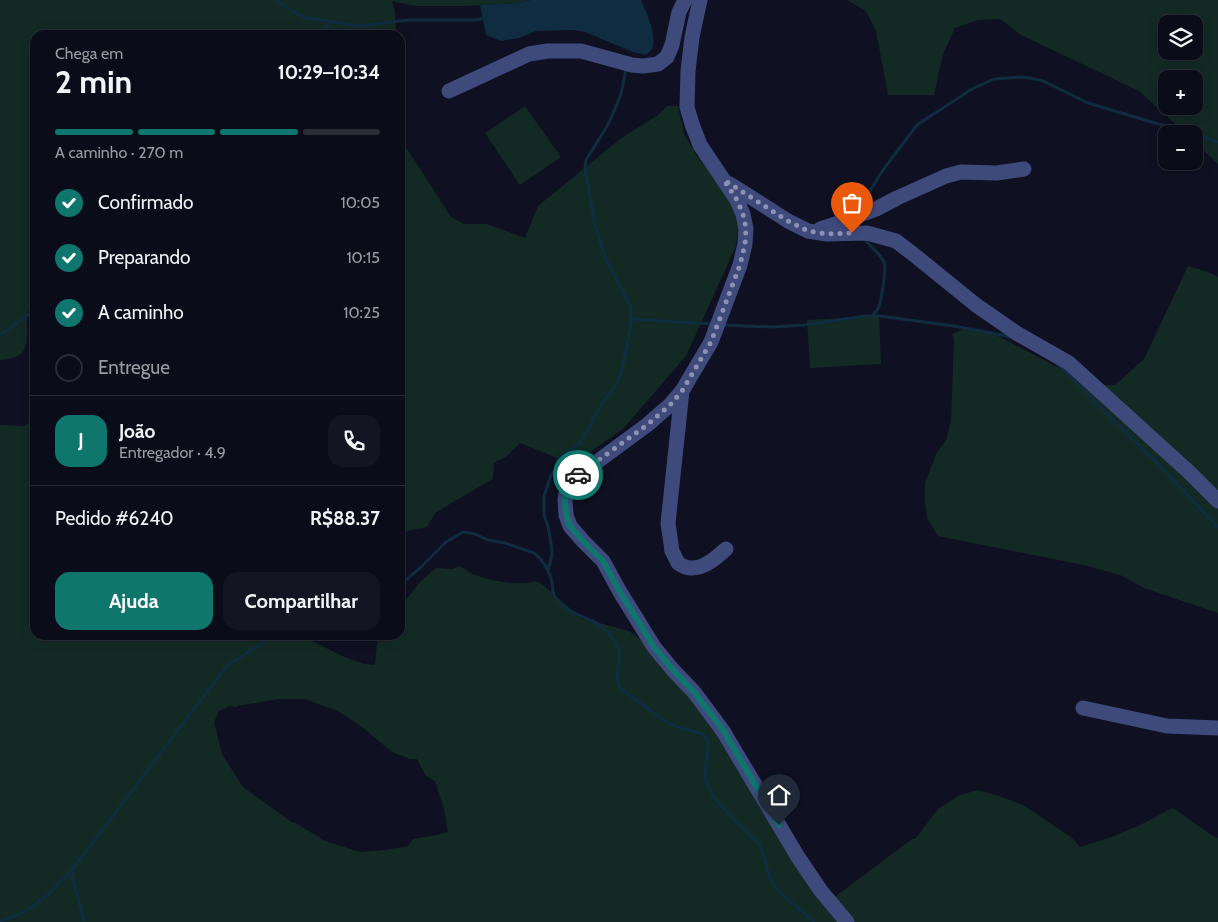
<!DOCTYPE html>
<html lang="pt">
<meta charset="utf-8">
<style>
:root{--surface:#0b0c19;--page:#141522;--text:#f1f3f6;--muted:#9a9ba2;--line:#2b2c38;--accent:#0f766e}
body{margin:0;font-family:Cabin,sans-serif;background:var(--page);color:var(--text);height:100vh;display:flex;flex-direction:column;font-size:19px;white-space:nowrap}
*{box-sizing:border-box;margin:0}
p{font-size:16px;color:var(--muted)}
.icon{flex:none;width:28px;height:28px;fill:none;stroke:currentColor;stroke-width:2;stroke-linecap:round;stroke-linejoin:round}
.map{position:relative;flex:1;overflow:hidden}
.sheet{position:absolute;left:30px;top:30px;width:375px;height:610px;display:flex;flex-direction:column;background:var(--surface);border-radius:15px;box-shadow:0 2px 12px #0003,0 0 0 1px var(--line)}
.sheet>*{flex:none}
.tools{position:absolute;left:1158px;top:15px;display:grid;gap:10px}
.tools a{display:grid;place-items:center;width:45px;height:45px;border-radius:10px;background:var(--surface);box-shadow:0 2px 12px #0003,0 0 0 1px var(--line);font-size:25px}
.pin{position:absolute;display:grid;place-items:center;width:42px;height:42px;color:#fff;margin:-51px -21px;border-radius:50% 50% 50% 0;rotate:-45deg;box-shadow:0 0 5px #0007}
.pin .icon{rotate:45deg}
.courier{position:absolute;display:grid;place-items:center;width:50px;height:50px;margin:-25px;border:4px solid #0f766e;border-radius:50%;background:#fff;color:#222;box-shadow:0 1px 6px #0007}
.summary em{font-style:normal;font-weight:800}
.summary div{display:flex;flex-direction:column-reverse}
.summary{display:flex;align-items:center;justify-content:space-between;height:85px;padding:0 25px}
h1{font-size:32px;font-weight:800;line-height:38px}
.bar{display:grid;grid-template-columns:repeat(4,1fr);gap:8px 5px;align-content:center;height:60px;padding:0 25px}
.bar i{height:6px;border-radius:4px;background:var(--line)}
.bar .on{background:var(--accent)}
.bar p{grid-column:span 4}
.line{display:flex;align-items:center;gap:12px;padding:0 25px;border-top:1px solid var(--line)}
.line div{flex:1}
.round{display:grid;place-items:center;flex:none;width:52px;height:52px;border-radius:15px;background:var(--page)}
ol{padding:0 25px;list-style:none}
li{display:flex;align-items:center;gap:15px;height:55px}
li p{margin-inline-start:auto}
li .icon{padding:5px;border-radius:50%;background:var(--accent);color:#fff;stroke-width:4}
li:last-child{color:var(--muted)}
li i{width:28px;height:28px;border:2px solid var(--line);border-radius:50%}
.primary-button{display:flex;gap:10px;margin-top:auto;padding:10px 25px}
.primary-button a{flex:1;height:58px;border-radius:15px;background:var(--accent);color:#fff;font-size:20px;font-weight:800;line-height:58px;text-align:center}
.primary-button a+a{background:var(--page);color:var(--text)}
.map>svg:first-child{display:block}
.green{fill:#132a24;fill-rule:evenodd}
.water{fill:#0f2c40}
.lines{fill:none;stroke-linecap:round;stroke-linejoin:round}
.stream{stroke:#0f2c40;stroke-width:3}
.minor{stroke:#3e4a7c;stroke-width:15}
.done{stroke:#8e91af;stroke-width:5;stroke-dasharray:0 9}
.route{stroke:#0f766e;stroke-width:6}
</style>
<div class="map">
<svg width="1218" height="922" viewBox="0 0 1218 922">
<rect width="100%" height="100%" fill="#0f1021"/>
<g class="green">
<path d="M0,0H531L518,3L465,6H415L392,1L395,12L396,31L393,35H35V305C34,306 30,309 29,310C26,315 27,321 27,326C28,349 25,359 0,360Z"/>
<path d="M847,0H1218V164L1194,141V134H1186L1139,91L1021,35L1000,19L979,20L955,28L943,54L934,95H888L876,31L866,11ZM1166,24H1194V51H1166ZM1166,79H1194V106H1166Z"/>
<polygon points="525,106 561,157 520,185 485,133"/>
<polygon points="667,106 678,106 684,134 697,156 712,176 734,201 739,224 736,246 686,356 623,429 593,450 582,459 572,464 520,443 507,456 494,463 493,479 436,512 427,527 400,533 400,138 451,217 464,224 487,224 525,238 538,206 620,139 658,115"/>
<polygon points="1188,266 1211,273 1218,277 1218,613 1144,588 1120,575 1088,566 938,536 927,518 925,503 925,483 936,454 946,440 951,421 954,339 952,334 965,328 989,331 1055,366 1097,385 1115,385 1144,359"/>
<polygon points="879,316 881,364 810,368 807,320"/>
<path d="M35,421V635H307L306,638L342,656L364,664L375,665L377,643L380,635H400V605L405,601L421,581L436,568L453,569L460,566C463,568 467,571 470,573C486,580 519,587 535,581L542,584L581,618L629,631L648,645L713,717L832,899L912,839H915L938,809L960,795L978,790L1002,797L1025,806L1072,838L1080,847L1112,837L1140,825L1173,808L1213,836L1218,838V922H0V425L23,426ZM279,699H305L338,711L362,727L392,752L410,759H417L426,776L435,781L444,809L448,832L436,835L413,839L408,846L385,850L360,852L325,841L294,822L293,823L243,787L222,754L214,722L219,711L230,706L237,707V706Z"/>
</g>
<path class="water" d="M531,0H641C646,12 658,36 652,49C652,50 647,54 646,55L633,52L585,32L574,30L536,31L519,38L501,41L486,35L480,5L518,3Z"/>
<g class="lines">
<g class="stream">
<polyline points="276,0 298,15 309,18 360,26 408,20 475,20 486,18"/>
<polyline points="319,35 331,22"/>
<polyline points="1194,134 1218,142"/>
<polyline points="858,210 883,170 917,125 972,89 994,79 1020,77 1030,78 1043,81 1088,103 1192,134"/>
<path d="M863,237C869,246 879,252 884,262C887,268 881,302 878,309C876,311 875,313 873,315"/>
<polyline points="632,319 713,324"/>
<polyline points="722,325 772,327 804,325 865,316 880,316 954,326 1002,335 1013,338"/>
<polyline points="0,335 35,310"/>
<polyline points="1057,364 1063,369 1102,409 1155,461 1218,527"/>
<polyline points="548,570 552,555 552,549 548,526 544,515 544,496 551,475 555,470 556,463 559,458 581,442 601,405 616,385 622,370 631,325 631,311 630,305 605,257 595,225 585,168 586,160 609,123 621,94 626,69"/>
<path d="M400,585L420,568L446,542L463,532L475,534L488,540L505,543L534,553C544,561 549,570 552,582C553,587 552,592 555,597C557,600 560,603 563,606C571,613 581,615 590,620C600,624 611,634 616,643C625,657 612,674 620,688L662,719L675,726L702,734C716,745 701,765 706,782C711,800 746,831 760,845L762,851L770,878L777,890L814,922"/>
<polyline points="71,871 84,922"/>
<polyline points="0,922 24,912 48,895 71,871 101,832 196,706 227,666 275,635"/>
</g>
<g class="minor">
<polyline points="700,0 692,37 688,71 687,107 692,124 700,145 737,200 743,214 746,229 745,244 740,265 711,342 682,391 670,405 647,425 575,478 566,493 565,500 566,515 570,526 583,541 603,561 620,592 654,647 673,670 694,692 723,731 798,857 821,891 847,922"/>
<polyline points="449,91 529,54 548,51 581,51 632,65 643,66 658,64 667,57 672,45 679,12 685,0"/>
<polyline points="730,184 788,221 808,231 827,234 867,233 896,241 913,254 976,305 1018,334 1069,363 1190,473 1218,501"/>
<polyline points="820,229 844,221 876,209 897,198 946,176 961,172 997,173 1024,169"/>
<path d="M682,391L668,523L672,551L678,563C681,565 686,568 690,568C704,569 716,558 726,549"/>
<polyline points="1083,708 1167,726 1218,728"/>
</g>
</g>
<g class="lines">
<polyline class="done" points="578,475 647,425 670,405 682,391 711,342 740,265 745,244 746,228 743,214 737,200 724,180 788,221 808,231 827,234 852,233"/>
<polyline class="route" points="578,475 574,478 570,486 566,493 565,500 566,515 570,526 583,541 603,561 620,592 654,647 673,670 694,692 723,730 779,825"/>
</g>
</svg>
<div class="tools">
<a><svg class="icon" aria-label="layers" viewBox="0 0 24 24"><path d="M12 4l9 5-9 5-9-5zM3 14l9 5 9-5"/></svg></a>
<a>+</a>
<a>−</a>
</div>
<div class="pin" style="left:852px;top:233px;background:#ea580c"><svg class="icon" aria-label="bag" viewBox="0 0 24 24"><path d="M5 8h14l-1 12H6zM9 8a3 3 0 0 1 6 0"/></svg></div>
<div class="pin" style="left:779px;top:825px;background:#1f2937"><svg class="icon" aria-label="home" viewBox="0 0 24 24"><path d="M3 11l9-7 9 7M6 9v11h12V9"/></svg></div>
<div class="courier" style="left:578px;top:475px"><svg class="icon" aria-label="car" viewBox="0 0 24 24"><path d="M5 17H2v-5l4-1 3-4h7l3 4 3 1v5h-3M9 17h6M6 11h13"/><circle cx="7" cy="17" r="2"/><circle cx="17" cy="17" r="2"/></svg></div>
<section class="sheet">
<div class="summary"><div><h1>2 min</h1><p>Chega em</p></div><em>10:29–10:34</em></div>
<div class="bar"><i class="on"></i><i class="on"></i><i class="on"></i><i></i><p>A caminho · 270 m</p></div>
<ol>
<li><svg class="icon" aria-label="check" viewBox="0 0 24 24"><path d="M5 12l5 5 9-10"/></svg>Confirmado<p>10:05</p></li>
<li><svg class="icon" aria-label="check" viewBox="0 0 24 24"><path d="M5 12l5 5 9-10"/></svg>Preparando<p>10:15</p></li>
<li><svg class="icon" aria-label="check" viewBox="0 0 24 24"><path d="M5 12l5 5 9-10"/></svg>A caminho<p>10:25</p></li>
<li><i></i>Entregue</li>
</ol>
<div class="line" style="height:90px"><b class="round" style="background:var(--accent);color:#fff">J</b><div><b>João</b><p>Entregador · 4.9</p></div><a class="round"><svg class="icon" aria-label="phone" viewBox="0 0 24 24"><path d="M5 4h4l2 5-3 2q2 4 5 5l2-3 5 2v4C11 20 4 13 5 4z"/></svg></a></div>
<div class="line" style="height:65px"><div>Pedido #6240</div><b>R$88.37</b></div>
<div class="primary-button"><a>Ajuda</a><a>Compartilhar</a></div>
</section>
</div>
